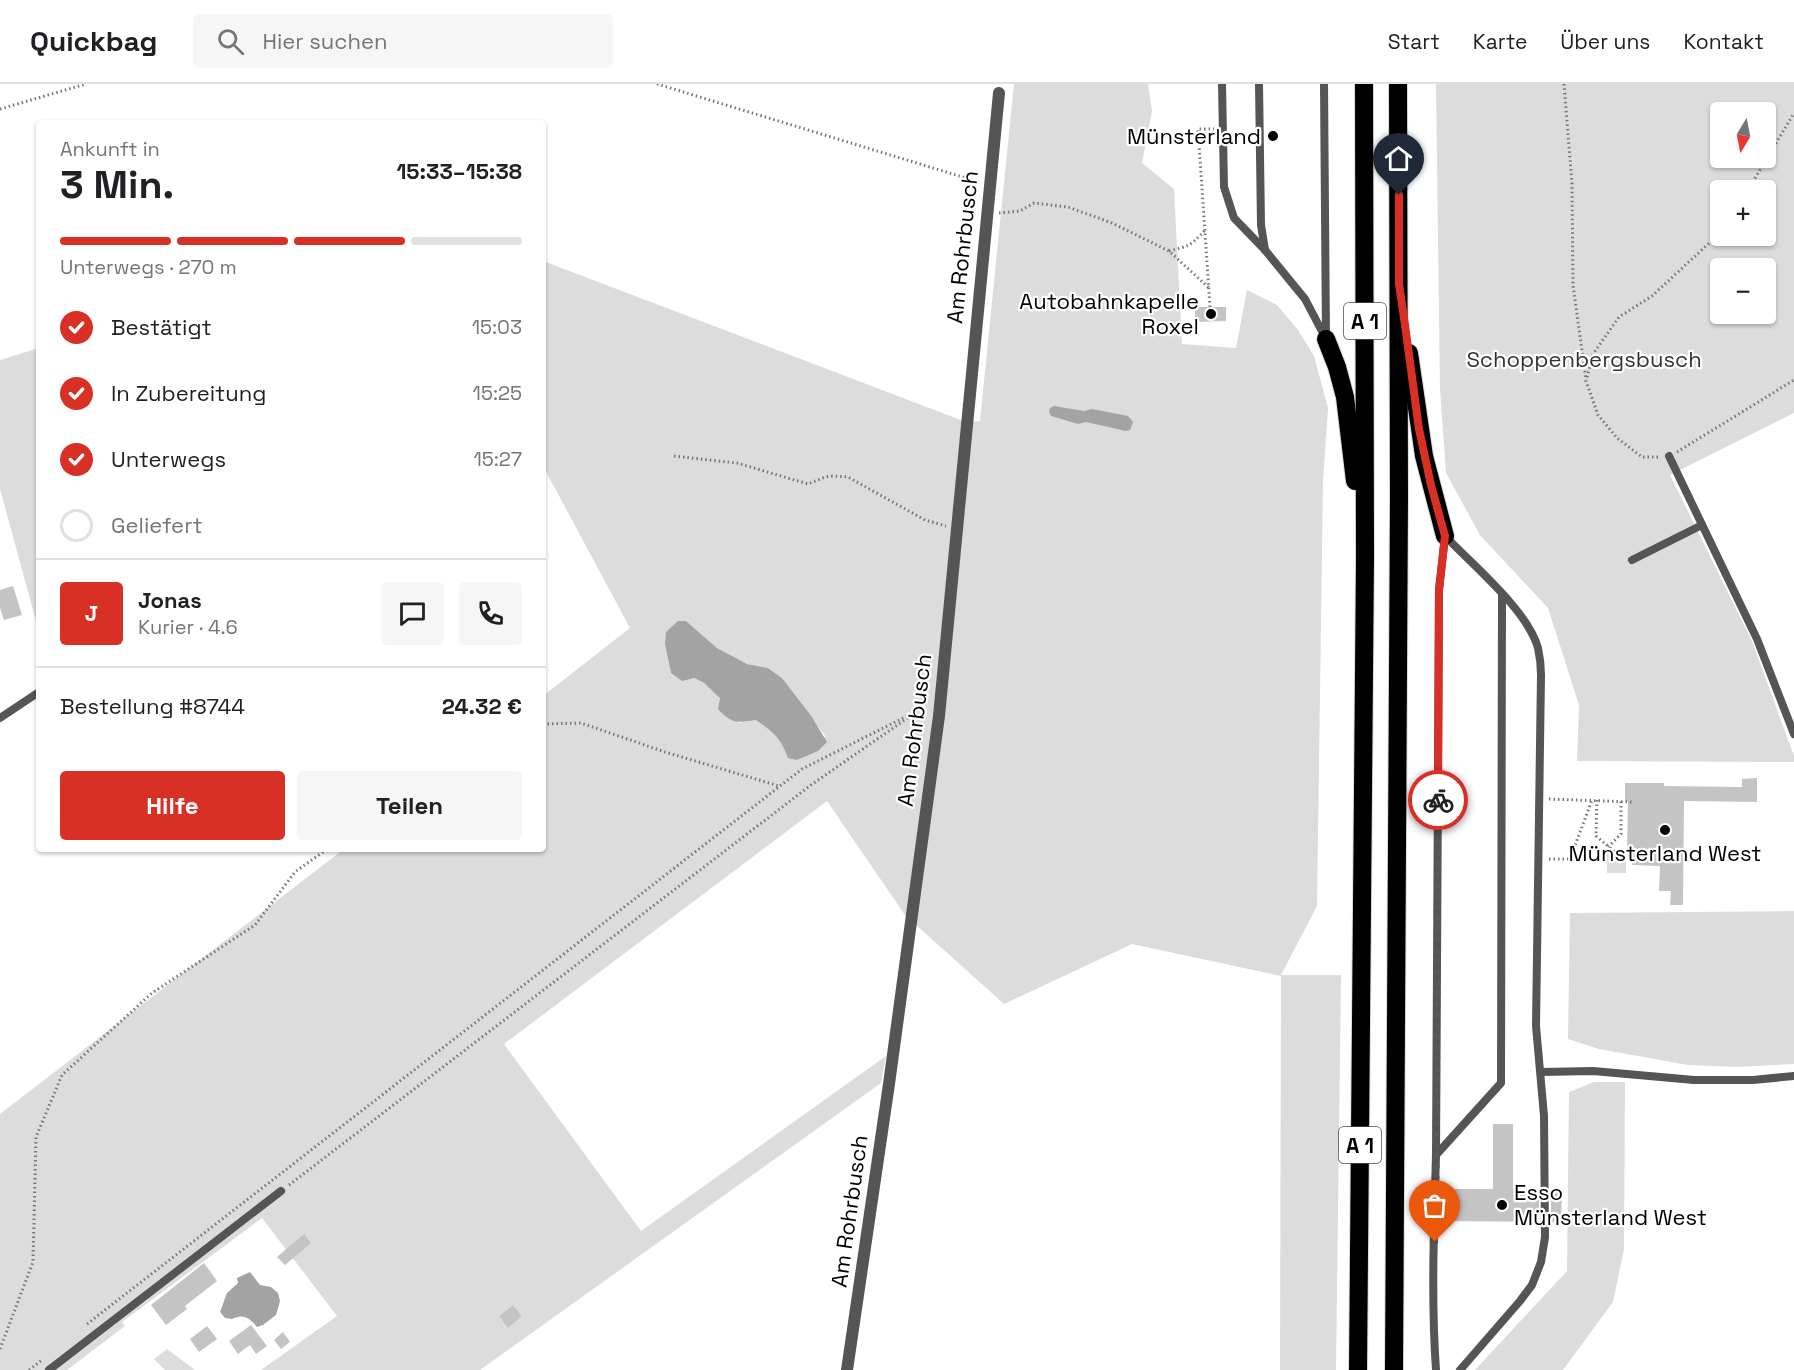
<!DOCTYPE html>
<html lang="de">
<meta charset="utf-8">
<style>
:root{--surface:#fff;--page:#f6f6f6;--text:#202124;--muted:#757577;--line:#e0e0e0;--accent:#d93025}
body{margin:0;font-family:"Space Grotesk",sans-serif;background:var(--page);color:var(--text);height:100vh;display:flex;flex-direction:column;font-size:22px;white-space:nowrap}
*{box-sizing:border-box;margin:0}
p{font-size:20px;color:var(--muted)}
.icon{flex:none;width:33px;height:33px;fill:none;stroke:currentColor;stroke-width:2;stroke-linecap:round;stroke-linejoin:round}
.map{position:relative;flex:1;overflow:hidden}
.sheet{position:absolute;left:36px;top:36px;width:510px;height:732px;display:flex;flex-direction:column;background:var(--surface);border-radius:6px;box-shadow:0 2px 4px #0004}
.sheet>*{flex:none}
.needle{width:39px;rotate:190deg}
.buttons{position:absolute;left:1710px;top:18px;display:grid;gap:12px}
.buttons a{display:grid;place-items:center;width:66px;height:66px;border-radius:6px;background:var(--surface);box-shadow:0 2px 4px #0004;font-size:30px}
.pin{position:absolute;display:grid;place-items:center;width:51px;height:51px;color:#fff;margin:-62px -26px;border-radius:50% 50% 50% 0;rotate:-45deg;box-shadow:0 0 6px #0007}
.pin .icon{rotate:45deg}
.courier{position:absolute;display:grid;place-items:center;width:60px;height:60px;margin:-30px;border:4px solid #d93025;border-radius:50%;background:#fff;color:#222;box-shadow:0 2px 8px #0007}
.head em{font-style:normal;font-weight:600}
.head div{display:flex;flex-direction:column-reverse}
.head{display:flex;align-items:center;justify-content:space-between;height:102px;padding:0 24px}
h1{font-size:39px;font-weight:600;line-height:45px}
.bar{display:grid;grid-template-columns:repeat(4,1fr);gap:9px 6px;align-content:center;height:72px;padding:0 24px}
.bar i{height:8px;border-radius:4px;background:var(--line)}
.bar .selected{background:var(--accent)}
.bar p{grid-column:span 4}
.line{display:flex;align-items:center;gap:15px;padding:0 24px;border-top:2px solid var(--line)}
.line div{flex:1}
.round{display:grid;place-items:center;flex:none;width:63px;height:63px;border-radius:6px;background:var(--page)}
ol{padding:0 24px;list-style:none}
li{display:flex;align-items:center;gap:18px;height:66px}
li p{margin-inline-start:auto}
li .icon{padding:6px;border-radius:50%;background:var(--accent);color:#fff;stroke-width:4}
li:last-child{color:var(--muted)}
li i{width:33px;height:33px;border:3px solid var(--line);border-radius:50%}
.action{display:flex;gap:12px;margin-top:auto;padding:12px 24px}
.action a{flex:1;height:69px;border-radius:6px;background:var(--accent);color:#fff;font-size:24px;font-weight:600;line-height:69px;text-align:center}
.action a+a{background:var(--page);color:var(--text)}
header{display:flex;align-items:center;gap:36px;box-sizing:border-box;height:84px;padding:0 30px;background:var(--surface);border-bottom:2px solid var(--line)}
header strong{font-size:28px}
nav{display:flex;gap:33px;margin-inline-start:auto;font-size:21px}
.search{width:420px;height:54px;background:var(--page);display:flex;align-items:center;gap:15px;box-sizing:border-box;padding:0 21px;border-radius:6px;color:var(--muted);font-size:22px}
.map>svg:first-child{display:block}
.green{fill:#dcdcdc;fill-rule:evenodd}
.water{fill:#a3a3a3}
.building{fill:#c4c4c4}
.lines{fill:none;stroke-linecap:round;stroke-linejoin:round}
.highway-casing{stroke:#dbdbdb;stroke-width:20}
.path{stroke:#777;stroke-width:3;stroke-dasharray:1.5 3;stroke-linecap:butt}
.lane{stroke:#555;stroke-width:8}
.street{stroke:#555;stroke-width:12}
.highway{stroke:#000;stroke-width:18}
.done{stroke:#595959;stroke-width:6;stroke-dasharray:0 10.8}
.route{stroke:#d93025;stroke-width:8}
.poi-dot{fill:#000;stroke:#fff;stroke-width:2}
.labels{text-anchor:middle;dominant-baseline:central;stroke-width:4.5;stroke-linejoin:round;paint-order:stroke}
.shield{fill:#fff;stroke:#4c4c4c;stroke-width:1.5}
.shield-label{font-size:21px;font-weight:bold;fill:#000}
.poi-label{font-size:22px;fill:#000;stroke:#fff;text-anchor:end}
.street-label{font-size:22px;fill:#000;stroke:#fff}
.park-label{font-size:22px;fill:#333;stroke:#fff}
</style>
<header>
<strong>Quickbag</strong>
<div class="search"><svg class="icon" aria-label="search" viewBox="0 0 24 24"><circle cx="10" cy="10" r="6"/><path d="M15 15l6 6"/></svg>Hier suchen</div>
<nav><a>Start</a><a>Karte</a><a>Über uns</a><a>Kontakt</a></nav>
</header>
<div class="map">
<svg width="1794" height="1286" viewBox="0 0 1794 1286">
<rect width="100%" height="100%" fill="#fff"/>
<g class="green">
<path d="M1014,0H1148L1152,27L1142,79L1174,105L1182,260L1236,264L1247,206L1277,221L1298,246L1314,272L1328,324L1323,397L1317,822L1281,891H1341L1336,1286H1280L1281,892L1132,860L1004,920L905,831L827,717L504,960L641,1147L886,972L881,999L480,1286H261L337,1232L262,1134L122,1238L125,1242L67,1286H0V1030L344,765H543V612L630,544L543,382V177L966,338L980,337ZM686,537L717,564L747,580L768,584L782,594L826,653L784,661L773,648L756,636L739,639C727,622 715,602 695,595C688,592 679,591 671,589L665,560ZM513,1221L522,1232L508,1243L499,1232Z"/>
<path d="M1436,0H1794V329L1670,391L1752,557L1794,672V678L1577,677L1579,621L1548,524L1480,451L1446,389L1440,305ZM1720,28H1766V74H1720ZM1720,106H1766V152H1720ZM1720,184H1766V230H1720Z"/>
<polygon points="39,264 39,548 0,405 0,276"/>
<polygon points="1609,768 1613,771 1626,768 1626,789 1607,789 1607,770"/>
<polygon points="1794,827 1794,980 1737,983 1688,981 1599,965 1568,955 1570,829"/>
<polygon points="1594,998 1625,998 1624,1165 1613,1218 1563,1286 1475,1286 1567,1187 1569,1008"/>
<polygon points="167,1265 195,1286 165,1286 154,1275"/>
</g>
<g class="water">
<polygon points="1054,322 1084,327 1092,325 1128,332 1133,338 1130,346 1126,347 1086,338 1078,340 1051,332 1049,328 1050,324"/>
<path d="M678,537H686L717,564L747,580L768,584L782,594L812,633L827,658L818,667L797,676L788,674C781,654 773,648 756,636C737,639 732,640 718,625L720,614L704,599L694,594L682,597L671,589L665,560L666,548Z"/>
<path d="M250,1188L260,1201L271,1203L278,1209L280,1217L276,1231L263,1241L257,1243C250,1234 243,1229 232,1235L225,1234L220,1228L227,1209L238,1199L237,1194Z"/>
</g>
<g class="building">
<polygon points="1195,223 1226,223 1226,237 1195,238"/>
<polygon points="13,502 22,531 4,536 0,524 0,506"/>
<polygon points="1757,694 1757,718 1684,717 1683,821 1670,821 1671,807 1659,807 1660,782 1632,781 1632,768 1627,768 1628,717 1625,717 1625,699 1664,699 1664,702 1742,703 1742,695"/>
<polygon points="1493,1040 1513,1040 1513,1105 1535,1105 1535,1108 1539,1108 1539,1138 1446,1137 1447,1105 1493,1105"/>
<polygon points="1551,1108 1562,1108 1561,1139 1551,1138"/>
<polygon points="304,1150 311,1159 285,1181 277,1173"/>
<polygon points="204,1179 217,1197 185,1222 187,1225 166,1241 151,1221"/>
<polygon points="513,1221 522,1232 508,1244 499,1232"/>
<polygon points="251,1241 267,1262 256,1270 250,1261 238,1270 229,1257"/>
<polygon points="207,1242 217,1255 199,1268 190,1255"/>
<polygon points="283,1248 290,1258 281,1265 274,1256"/>
</g>
<g class="lines">
<defs>
<g id="highway">
<polyline points="1326,255 1337,283 1345,313 1355,397"/>
<polyline points="1409,269 1424,372 1445,452"/>
<polyline points="1358,1286 1365,473 1364,0"/>
<polyline points="1394,1286 1399,413 1398,0"/>
</g>
</defs>
<use href="#highway" class="highway-casing"/>
<g class="path">
<polyline points="657,0 979,98"/>
<polyline points="1564,0 1572,100 1573,201 1586,296"/>
<polyline points="0,25 86,0"/>
<polyline points="1748,106 1794,29"/>
<polyline points="999,129 1020,127 1034,119 1068,123 1112,139 1169,167 1209,204"/>
<path d="M1169,167C1189,162 1191,162 1205,146"/>
<polyline points="1210,223 1198,45 1214,45"/>
<polyline points="1677,368 1794,296"/>
<polyline points="674,372 737,379 808,400 825,393 833,392 848,393 925,436 946,442"/>
<polyline points="1658,373 1642,373 1617,354 1598,331 1586,297 1593,270 1619,233 1652,212 1720,149"/>
<polyline points="543,640 581,639 665,668 779,702"/>
<polyline points="1549,715 1632,718"/>
<polyline points="1597,716 1596,752 1615,768 1627,766"/>
<polyline points="1608,763 1621,750 1621,717"/>
<polyline points="1549,775 1570,775 1592,716"/>
<polyline points="289,1101 811,701 909,633"/>
<polyline points="87,1240 802,685 917,627"/>
<polyline points="0,1265 33,1178 36,1053 62,991 152,909 255,841 295,788 327,765"/>
<polyline points="29,1286 42,1276"/>
</g>
<g class="lane">
<polyline points="1222,0 1224,103 1234,134 1265,166 1305,215 1326,255"/>
<polyline points="1259,0 1261,141 1265,166"/>
<polyline points="1324,0 1326,254"/>
<polyline points="1669,372 1757,555 1794,650"/>
<path d="M1446,453C1473,481 1528,527 1538,564C1540,573 1541,582 1541,591L1536,942L1544,1032L1545,1153L1541,1178L1532,1201L1520,1217L1460,1286"/>
<polyline points="1632,476 1702,441"/>
<polyline points="0,634 39,608"/>
<polyline points="1541,988 1593,987 1694,996 1753,996 1794,992"/>
<polyline points="1436,1071 1501,999 1502,511"/>
<polyline points="49,1286 281,1107"/>
<path d="M1436,1286C1431,1215 1434,1142 1436,1071L1439,506L1445,452"/>
</g>
<polyline class="street" points="847,1286 889,1000 939,632 999,9"/>
<use href="#highway" class="highway"/>
</g>
<g class="lines">
<polyline class="done" points="1435,1158 1437,1071 1438,716"/>
<polyline class="route" points="1399,111 1399,200 1405,241 1419,345 1431,401 1445,452 1439,506 1438,716"/>
</g>
<g class="poi-dot">
<circle cx="1273" cy="52" r="6"/>
<circle cx="1211" cy="230" r="6"/>
<circle cx="1665" cy="746" r="6"/>
<circle cx="1502" cy="1121" r="6"/>
</g>
<g class="labels">
<g class="shield">
<rect x="1344" y="219" width="42" height="36" rx="4.5"/>
<rect x="1339" y="1043" width="42" height="36" rx="4.5"/>
</g>
<g class="shield-label">
<text x="1365" y="237">A 1</text>
<text x="1360" y="1061">A 1</text>
</g>
<g class="poi-label">
<text x="1261" y="52">Münsterland</text>
<text x="1199" y="217">Autobahnkapelle<tspan x="1199" dy="25">Roxel</tspan></text>
<text x="1665" y="769" text-anchor="middle">Münsterland West</text>
<text x="1514" y="1108" text-anchor="start">Esso<tspan x="1514" dy="25">Münsterland West</tspan></text>
</g>
<g class="street-label">
<text transform="translate(962 163) rotate(-84)">Am Rohrbusch</text>
<text transform="translate(914 646) rotate(-83)">Am Rohrbusch</text>
<text transform="translate(849 1127) rotate(-82)">Am Rohrbusch</text>
</g>
<g class="park-label">
<text x="1584" y="275">Schoppenbergsbusch</text>
</g>
</g>
</svg>
<div class="buttons">
<a><svg class="needle" viewBox="-14 -14 28 28"><path d="M0-13l5 13h-10z" fill="#e53935"/><path d="M0 13l5-13h-10z" fill="#757577"/></svg></a>
<a>+</a>
<a>−</a>
</div>
<div class="pin" style="left:1435px;top:1158px;background:#ea580c"><svg class="icon" aria-label="bag" viewBox="0 0 24 24"><path d="M5 8h14l-1 12H6zM9 8a3 3 0 0 1 6 0"/></svg></div>
<div class="pin" style="left:1399px;top:111px;background:#1f2937"><svg class="icon" aria-label="home" viewBox="0 0 24 24"><path d="M3 11l9-7 9 7M6 9v11h12V9"/></svg></div>
<div class="courier" style="left:1438px;top:716px"><svg class="icon" aria-label="bike" viewBox="0 0 24 24"><circle cx="6" cy="16" r="4"/><circle cx="18" cy="16" r="4"/><path d="M6 16l4-8h5l3 8M10 8l3 8H6M13 5h3"/></svg></div>
<section class="sheet">
<div class="head"><div><h1>3 Min.</h1><p>Ankunft in</p></div><em>15:33–15:38</em></div>
<div class="bar"><i class="selected"></i><i class="selected"></i><i class="selected"></i><i></i><p>Unterwegs · 270 m</p></div>
<ol>
<li><svg class="icon" aria-label="check" viewBox="0 0 24 24"><path d="M5 12l5 5 9-10"/></svg>Bestätigt<p>15:03</p></li>
<li><svg class="icon" aria-label="check" viewBox="0 0 24 24"><path d="M5 12l5 5 9-10"/></svg>In Zubereitung<p>15:25</p></li>
<li><svg class="icon" aria-label="check" viewBox="0 0 24 24"><path d="M5 12l5 5 9-10"/></svg>Unterwegs<p>15:27</p></li>
<li><i></i>Geliefert</li>
</ol>
<div class="line" style="height:108px"><b class="round" style="background:var(--accent);color:#fff">J</b><div><b>Jonas</b><p>Kurier · 4.6</p></div><a class="round"><svg class="icon" aria-label="chat" viewBox="0 0 24 24"><path d="M4 5h16v11H9l-5 4z"/></svg></a><a class="round"><svg class="icon" aria-label="phone" viewBox="0 0 24 24"><path d="M5 4h4l2 5-3 2q2 4 5 5l2-3 5 2v4C11 20 4 13 5 4z"/></svg></a></div>
<div class="line" style="height:78px"><div>Bestellung #8744</div><b>24.32 €</b></div>
<div class="action"><a>Hilfe</a><a>Teilen</a></div>
</section>
</div>
